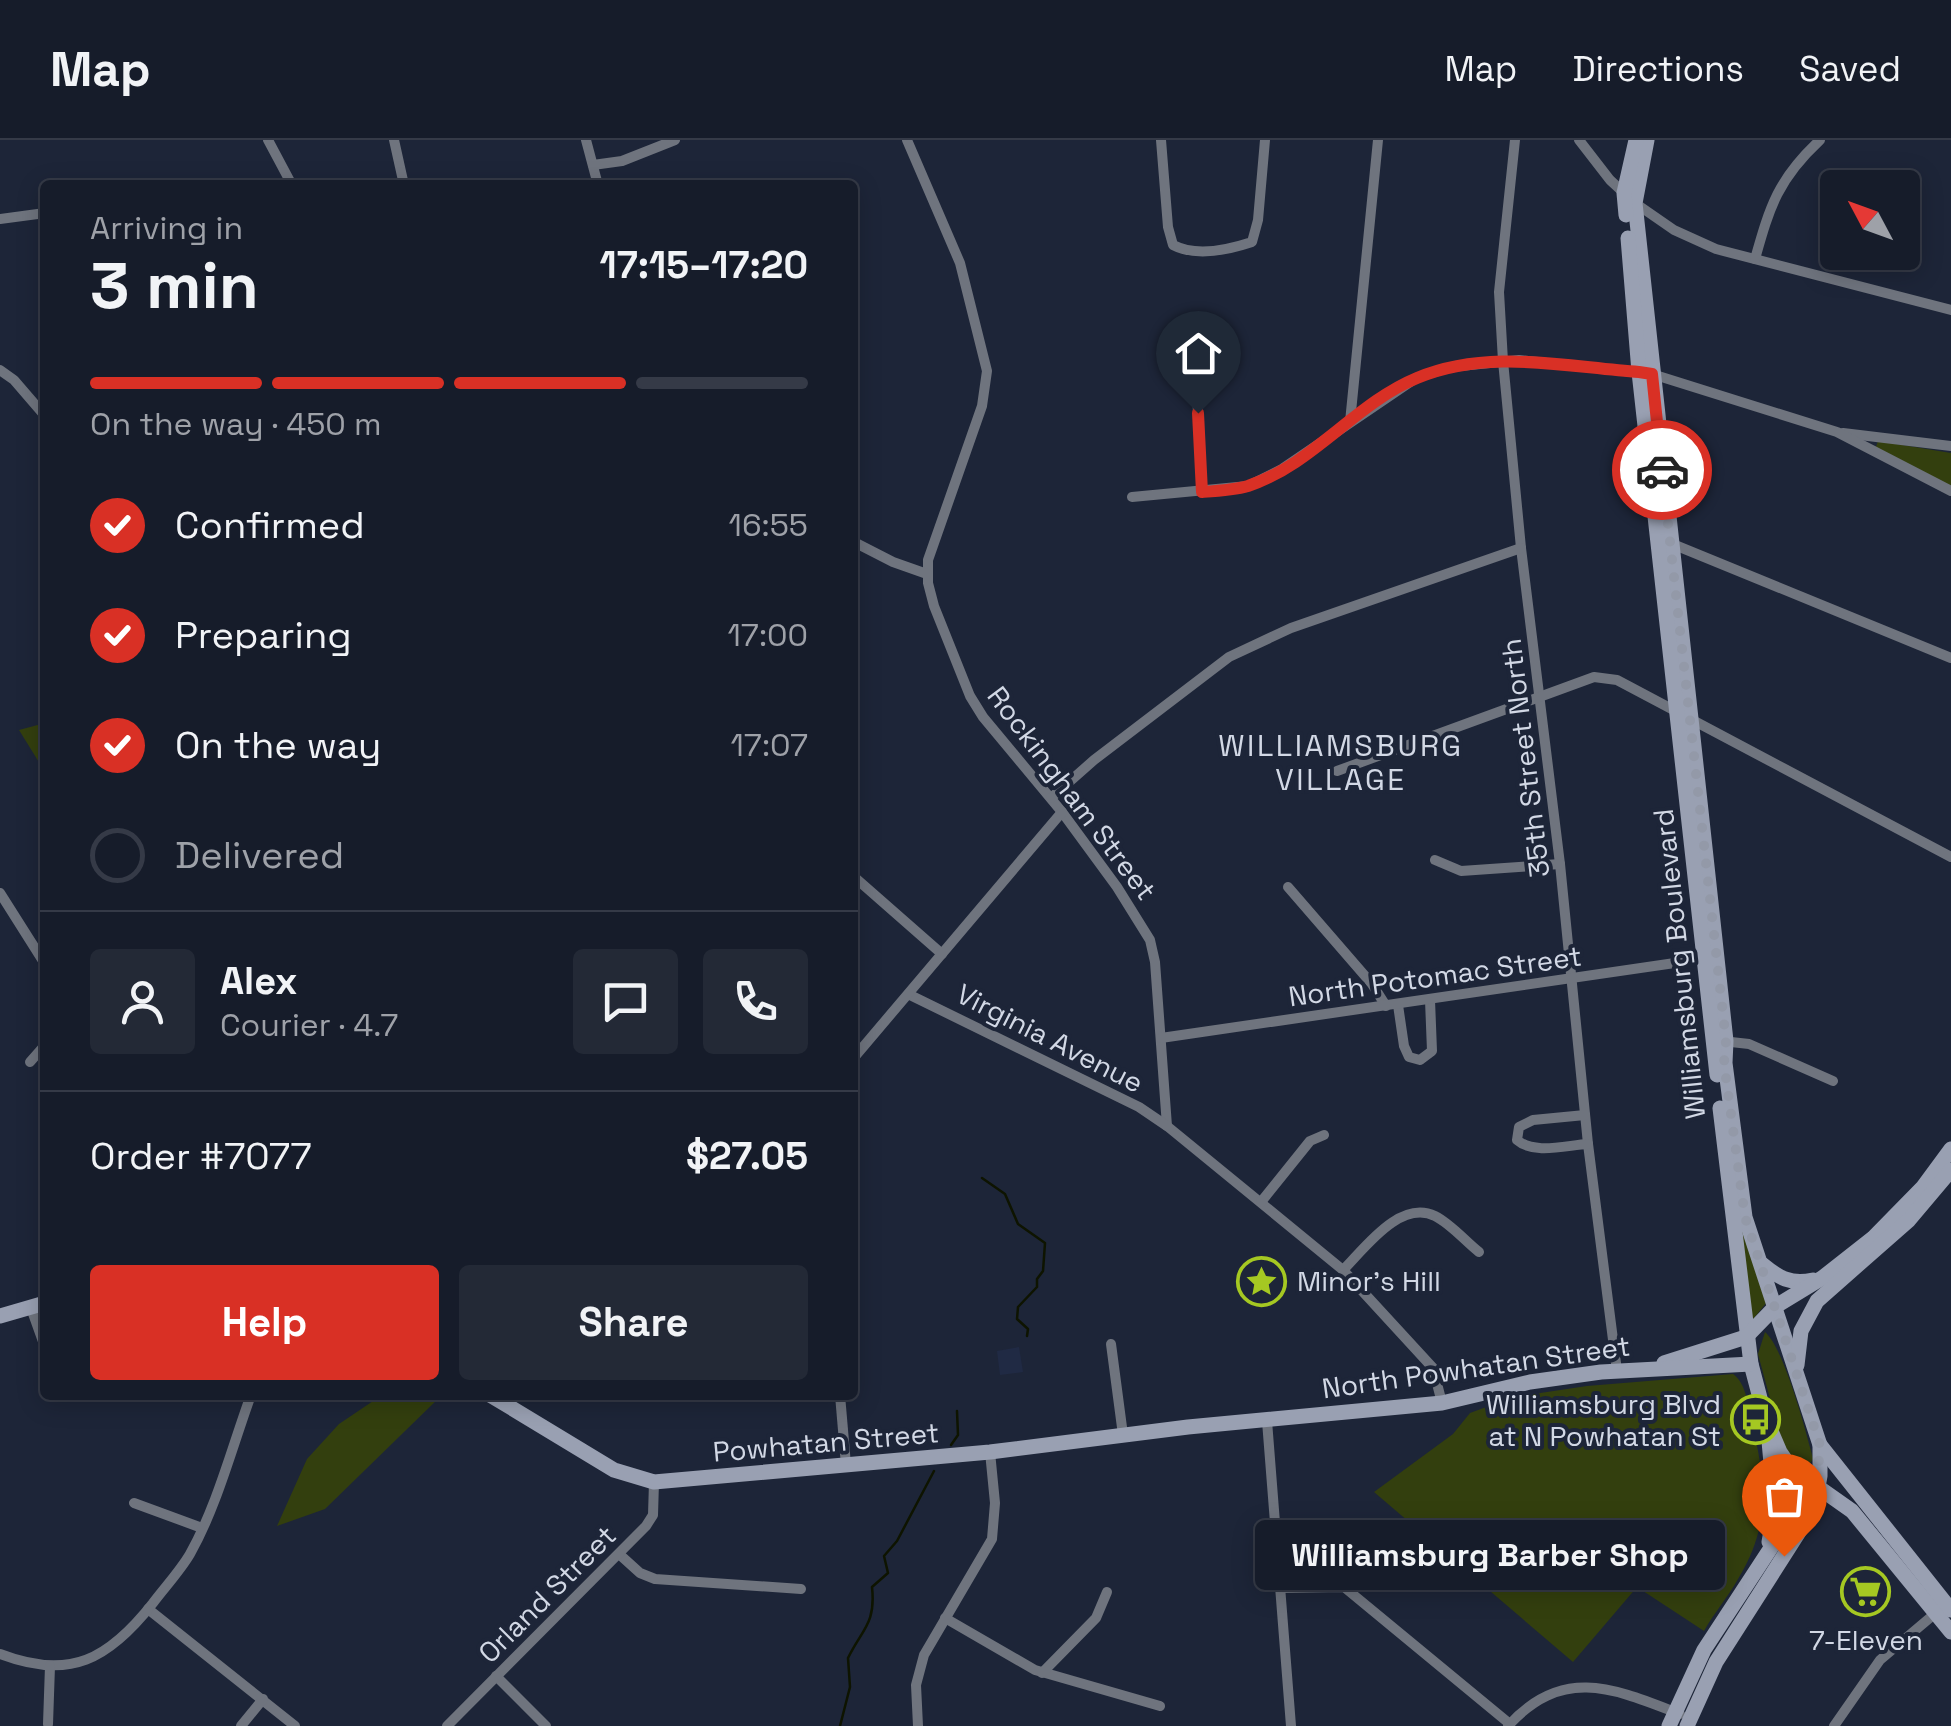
<!DOCTYPE html>
<meta charset="utf-8">
<style>
:root{--surface:#161c2a;--page:#232936;--text:#f1f3f6;--muted:#9ea1a8;--line:#353a47;--accent:#d93025}
body{margin:0;font-family:"Space Grotesk",sans-serif;background:var(--page);color:var(--text);height:100vh;display:flex;flex-direction:column;font-size:38px;white-space:nowrap}
*{box-sizing:border-box;margin:0}
p{font-size:32px;color:var(--muted)}
.icon{flex:none;width:55px;height:55px;fill:none;stroke:currentColor;stroke-width:2;stroke-linecap:round;stroke-linejoin:round}
.map{position:relative;flex:1;overflow:hidden}
.side{position:absolute;left:40px;top:40px;width:818px;height:1220px;display:flex;flex-direction:column;background:var(--surface);border-radius:10px;box-shadow:0 5px 25px #0003,0 0 0 2px var(--line)}
.side>*{flex:none}
.needle{width:65px;rotate:311deg}
.buttons{position:absolute;left:1820px;top:30px;display:grid;gap:20px}
.buttons a{display:grid;place-items:center;width:100px;height:100px;border-radius:10px;background:var(--surface);box-shadow:0 5px 25px #0003,0 0 0 2px var(--line);font-size:50px}
.pin{position:absolute;display:grid;place-items:center;width:85px;height:85px;color:#fff;margin:-102px -42px;border-radius:50% 50% 50% 0;rotate:-45deg;box-shadow:0 0 10px #0007}
.pin .icon{rotate:45deg}
.courier{position:absolute;display:grid;place-items:center;width:100px;height:100px;margin:-50px;border:8px solid #d93025;border-radius:50%;background:#fff;color:#222;box-shadow:0 2px 12px #0007}
.bubble{position:absolute;height:70px;border-radius:10px;background:var(--surface);box-shadow:0 5px 25px #0003,0 0 0 2px var(--line);font-size:32px;font-weight:700;line-height:70px;text-align:center}
.summary em{font-style:normal;font-weight:700}
.summary div{display:flex;flex-direction:column-reverse}
.summary{display:flex;align-items:center;justify-content:space-between;height:170px;padding:0 50px}
h1{font-size:65px;font-weight:700;line-height:75px}
.bar{display:grid;grid-template-columns:repeat(4,1fr);gap:15px 10px;align-content:center;height:120px;padding:0 50px}
.bar i{height:12px;border-radius:8px;background:var(--line)}
.bar .selected{background:var(--accent)}
.bar p{grid-column:span 4}
.line{display:flex;align-items:center;gap:25px;padding:0 50px;border-top:2px solid var(--line)}
.line div{flex:1}
.round{display:grid;place-items:center;flex:none;width:105px;height:105px;border-radius:10px;background:var(--page)}
ol{padding:0 50px;list-style:none}
li{display:flex;align-items:center;gap:30px;height:110px}
li p{margin-inline-start:auto}
li .icon{padding:10px;border-radius:50%;background:var(--accent);color:#fff;stroke-width:4}
li:last-child{color:var(--muted)}
li i{width:55px;height:55px;border:5px solid var(--line);border-radius:50%}
.button{display:flex;gap:20px;margin-top:auto;padding:20px 50px}
.button a{flex:1;height:115px;border-radius:10px;background:var(--accent);color:#fff;font-size:40px;font-weight:700;line-height:115px;text-align:center}
.button a+a{background:var(--page);color:var(--text)}
header{display:flex;align-items:center;gap:60px;box-sizing:border-box;height:140px;padding:0 50px;background:var(--surface);border-bottom:2px solid var(--line)}
header strong{font-size:48px}
nav{display:flex;gap:55px;margin-inline-start:auto;font-size:35px}
.map>svg:first-child{display:block}
.built{fill:#202a44}
.green{fill:#333f0e}
.lines{fill:none;stroke-linecap:round;stroke-linejoin:round}
.stream{stroke:#0e1400;stroke-width:2.5}
.street{stroke:#6f747e;stroke-width:10}
.secondary{stroke:#99a0b2;stroke-width:15}
.done{stroke:#9399a8;stroke-width:10;stroke-dasharray:0 18}
.route{stroke:#d93025;stroke-width:12}
.labels{text-anchor:middle;dominant-baseline:central;stroke-width:8;stroke-linejoin:round;paint-order:stroke}
.street-label{font-size:28px;fill:#d2d8e5;stroke:#1d2538}
.poi-label{font-size:28px;fill:#d2d8e5;stroke:#1d2538;text-anchor:start}
.neighbourhood-label{font-size:30px;letter-spacing:2.5px;fill:#d2d8e5;stroke:#1d2538}
</style>
<header>
<strong>Map</strong>
<nav><a>Map</a><a>Directions</a><a>Saved</a></nav>
</header>
<div class="map">
<svg width="1951" height="1586" viewBox="0 0 1951 1586">
<rect width="100%" height="100%" fill="#1d2538"/>
<polygon class="built" points="1019,1207 1023,1232 1000,1235 997,1211"/>
<g class="green">
<polygon points="1878,301 1951,313 1951,346 1876,307"/>
<polygon points="45,583 45,632 19,590"/>
<polygon points="1735,1046 1767,1162 1750,1183"/>
<path d="M1765,1192C1784,1208 1806,1292 1813,1319L1807,1328L1795,1324L1783,1307L1758,1214Z"/>
<path d="M1733,1234C1747,1244 1748,1267 1752,1283C1766,1342 1771,1385 1738,1439C1728,1457 1714,1473 1704,1491L1637,1447L1573,1522L1374,1352L1453,1294L1470,1273L1489,1266L1527,1255L1587,1246Z"/>
<polygon points="382,1255 442,1255 325,1369 277,1386 307,1319 339,1284"/>
<polygon points="1786,1337 1799,1346 1799,1352 1781,1378 1780,1338"/>
</g>
<g class="lines">
<g class="stream">
<polyline points="982,1038 1005,1054 1018,1084 1045,1103 1043,1131 1037,1139 1037,1147 1018,1167 1017,1179 1028,1189 1027,1196"/>
<polyline points="951,1305 958,1295 957,1271"/>
<path d="M840,1586L850,1547L848,1518C862,1489 876,1484 872,1447L888,1433L884,1416L897,1401L934,1331"/>
</g>
<g class="street">
<polyline points="268,0 292,45"/>
<polyline points="394,0 404,45"/>
<polyline points="586,0 598,45"/>
<polyline points="907,0 960,123 987,231 982,266 928,420 928,443 934,466 970,556 983,577 1062,672 1117,747 1150,800 1155,822 1167,986"/>
<path d="M1161,0L1168,87L1173,105C1196,117 1228,110 1252,102L1258,80L1265,0"/>
<polyline points="1515,0 1499,152 1503,221 1521,408 1560,724 1588,1004 1617,1231"/>
<polyline points="1579,0 1610,40 1635,63 1674,90 1716,109 1951,170"/>
<polyline points="593,25 622,21 675,0"/>
<polyline points="0,79 45,73"/>
<path d="M1755,119C1770,66 1778,39 1820,0"/>
<polyline points="0,230 14,240 45,276"/>
<polyline points="1196,234 1202,352"/>
<polyline points="1350,282 1378,0"/>
<polyline points="1843,293 1951,306"/>
<polyline points="1132,357 1248,346 1282,329 1416,238 1451,227 1519,220 1652,234 1837,292 1951,351"/>
<polyline points="852,401 893,422 927,434"/>
<polyline points="1670,403 1951,518"/>
<polyline points="1337,631 1594,537 1617,540 1951,717"/>
<polyline points="1051,658 1094,620 1229,517 1291,488 1521,408"/>
<polyline points="1435,720 1461,731 1560,724"/>
<polyline points="852,735 942,814"/>
<polyline points="1288,747 1372,844 1386,866"/>
<polyline points="0,753 45,824"/>
<polyline points="910,855 1139,967 1167,986 1343,1130 1433,1228 1442,1263"/>
<polyline points="1398,865 1404,906 1409,917 1420,920 1432,911 1430,860"/>
<polyline points="1161,898 1709,818"/>
<polyline points="1722,901 1749,904 1833,941"/>
<polyline points="852,920 1062,672"/>
<polyline points="30,922 45,905"/>
<path d="M1585,975L1533,980L1519,987L1517,1000C1534,1015 1567,1005 1588,1004"/>
<polyline points="1261,1062 1310,1001 1324,995"/>
<path d="M1343,1130C1365,1108 1400,1059 1435,1076C1451,1084 1465,1101 1479,1112"/>
<polyline points="31,1168 45,1207"/>
<polyline points="1111,1204 1123,1295"/>
<polyline points="840,1255 846,1325"/>
<polyline points="1267,1281 1291,1586"/>
<polyline points="134,1363 202,1388"/>
<polyline points="619,1414 640,1433 655,1439 801,1449"/>
<polyline points="1280,1448 1344,1447 1510,1584"/>
<polyline points="148,1469 295,1586"/>
<polyline points="945,1478 1035,1530 1160,1566"/>
<path d="M0,1514C70,1541 109,1519 153,1463C165,1447 180,1431 190,1414C217,1366 232,1307 251,1255"/>
<polyline points="1042,1533 1096,1478 1107,1452"/>
<polyline points="496,1536 546,1586"/>
<polyline points="48,1584 50,1526"/>
<polyline points="241,1586 263,1559"/>
<polyline points="447,1586 646,1386 653,1375 654,1342"/>
<polyline points="918,1586 916,1545 924,1515 992,1399 995,1363 990,1312"/>
<path d="M1508,1586C1563,1525 1615,1549 1680,1574"/>
<polyline points="1834,1586 1880,1520 1938,1471"/>
</g>
<g class="secondary">
<polyline points="1647,0 1635,63 1726,901 1725,923 1745,1077 1820,1305 1820,1336 1816,1358 1806,1381 1716,1522 1687,1586"/>
<polyline points="1626,75 1624,53 1636,0"/>
<polyline points="1628,98 1639,232 1717,935"/>
<polyline points="1720,968 1751,1224 1765,1277 1780,1312 1791,1328 1852,1371 1951,1492"/>
<path d="M1762,1124C1779,1138 1791,1145 1813,1140"/>
<polyline points="0,1176 45,1163"/>
<polyline points="1664,1223 1746,1197 1776,1166 1822,1138 1873,1098 1923,1047 1951,1009"/>
<polyline points="1797,1225 1801,1191 1817,1161 1909,1080 1951,1030"/>
<polyline points="490,1255 614,1330 654,1342 990,1312 1188,1287 1442,1263 1530,1242 1601,1232 1751,1224"/>
<polyline points="1769,1301 1775,1368 1769,1402"/>
<polyline points="1820,1305 1951,1470"/>
<polyline points="1669,1586 1704,1510 1816,1339"/>
</g>
</g>
<g class="lines">
<polyline class="done" points="1662,330 1726,901 1724,923 1745,1077 1820,1305 1816,1358 1784,1416"/>
<path class="route" d="M1198,273L1202,352C1217,351 1234,350 1248,346C1312,325 1356,263 1417,238C1489,208 1565,227 1639,232L1652,234L1662,330"/>
</g>
<defs>
<symbol id="sight-ring" viewBox="-11 -11 22 22"><circle r="9.5" fill="#1d2538" stroke="#a5c822" stroke-width="1.5"/><path d="M0-6L1.8-2.2L6-1.7L2.9 1.2L3.7 5.4L0 3.3L-3.7 5.4L-2.9 1.2L-6-1.7L-1.8-2.2Z" fill="#a5c822"/></symbol>
<symbol id="bus-ring" viewBox="-11 -11 22 22"><circle r="9.5" fill="#1d2538" stroke="#a5c822" stroke-width="1.5"/><path d="M-5-6H5V4H4V6H2V4H-2V6H-4V4H-5ZM-3.5-4V0h7V-4ZM-3.5 1.2v1.5H-2V1.2ZM2 1.2v1.5H3.5V1.2Z" fill="#a5c822"/></symbol>
<symbol id="supermarket-ring" viewBox="-11 -11 22 22"><circle r="9.5" fill="#1d2538" stroke="#a5c822" stroke-width="1.5"/><path d="M-6-5.5h2.5l.6 2H6L4.5 2H-2.5L-4.4-4H-6ZM-1.5 3.2a1.3 1.3 0 1 0 .1 0ZM3 3.2a1.3 1.3 0 1 0 .1 0Z" fill="#a5c822"/></symbol>
</defs>
<g fill-rule="evenodd">
<use href="#sight-ring" x="1234" y="1114" width="55" height="55"/>
<use href="#bus-ring" x="1728" y="1252" width="55" height="55"/>
<use href="#supermarket-ring" x="1838" y="1424" width="55" height="55"/>
</g>
<g class="labels">
<g class="street-label">
<text transform="translate(1525 618) rotate(-97)">35th Street North</text>
<text transform="translate(1072 653) rotate(53)">Rockingham Street</text>
<text transform="translate(1679 824) rotate(-96)">Williamsburg Boulevard</text>
<text transform="translate(1435 836) rotate(-8)">North Potomac Street</text>
<text transform="translate(1050 898) rotate(27)">Virginia Avenue</text>
<text transform="translate(1476 1227) rotate(-8)">North Powhatan Street</text>
<text transform="translate(826 1302) rotate(-5)">Powhatan Street</text>
<text transform="translate(547 1454) rotate(-45)">Orland Street</text>
</g>
<g class="poi-label">
<text x="1297" y="1141">Minor's Hill</text>
<text x="1721" y="1264" text-anchor="end">Williamsburg Blvd<tspan x="1721" dy="32">at N Powhatan St</tspan></text>
<text x="1866" y="1500" text-anchor="middle">7-Eleven</text>
</g>
<g class="neighbourhood-label">
<text x="1341" y="605">WILLIAMSBURG<tspan x="1341" dy="34">VILLAGE</tspan></text>
</g>
</g>
</svg>
<div class="buttons">
<a><svg class="needle" viewBox="-14 -14 28 28"><path d="M0-13l5 13h-10z" fill="#e53935"/><path d="M0 13l5-13h-10z" fill="#9ea1a8"/></svg></a>
</div>
<div class="pin" style="left:1784px;top:1416px;background:#ea580c"><svg class="icon" aria-label="bag" viewBox="0 0 24 24"><path d="M5 8h14l-1 12H6zM9 8a3 3 0 0 1 6 0"/></svg></div>
<div class="pin" style="left:1198px;top:273px;background:#1f2937"><svg class="icon" aria-label="home" viewBox="0 0 24 24"><path d="M3 11l9-7 9 7M6 9v11h12V9"/></svg></div>
<div class="courier" style="left:1662px;top:330px"><svg class="icon" aria-label="car" viewBox="0 0 24 24"><path d="M5 17H2v-5l4-1 3-4h7l3 4 3 1v5h-3M9 17h6M6 11h13"/><circle cx="7" cy="17" r="2"/><circle cx="17" cy="17" r="2"/></svg></div>
<div class="bubble" style="left:1255px;top:1380px;width:470px">Williamsburg Barber Shop</div>
<section class="side">
<div class="summary"><div><h1>3 min</h1><p>Arriving in</p></div><em>17:15–17:20</em></div>
<div class="bar"><i class="selected"></i><i class="selected"></i><i class="selected"></i><i></i><p>On the way · 450 m</p></div>
<ol>
<li><svg class="icon" aria-label="check" viewBox="0 0 24 24"><path d="M5 12l5 5 9-10"/></svg>Confirmed<p>16:55</p></li>
<li><svg class="icon" aria-label="check" viewBox="0 0 24 24"><path d="M5 12l5 5 9-10"/></svg>Preparing<p>17:00</p></li>
<li><svg class="icon" aria-label="check" viewBox="0 0 24 24"><path d="M5 12l5 5 9-10"/></svg>On the way<p>17:07</p></li>
<li><i></i>Delivered</li>
</ol>
<div class="line" style="height:180px"><a class="round"><svg class="icon" aria-label="person" viewBox="0 0 24 24"><circle cx="12" cy="8" r="4"/><path d="M4 21q1-7 8-7t8 7"/></svg></a><div><b>Alex</b><p>Courier · 4.7</p></div><a class="round"><svg class="icon" aria-label="chat" viewBox="0 0 24 24"><path d="M4 5h16v11H9l-5 4z"/></svg></a><a class="round"><svg class="icon" aria-label="phone" viewBox="0 0 24 24"><path d="M5 4h4l2 5-3 2q2 4 5 5l2-3 5 2v4C11 20 4 13 5 4z"/></svg></a></div>
<div class="line" style="height:130px"><div>Order #7077</div><b>$27.05</b></div>
<div class="button"><a>Help</a><a>Share</a></div>
</section>
</div>
